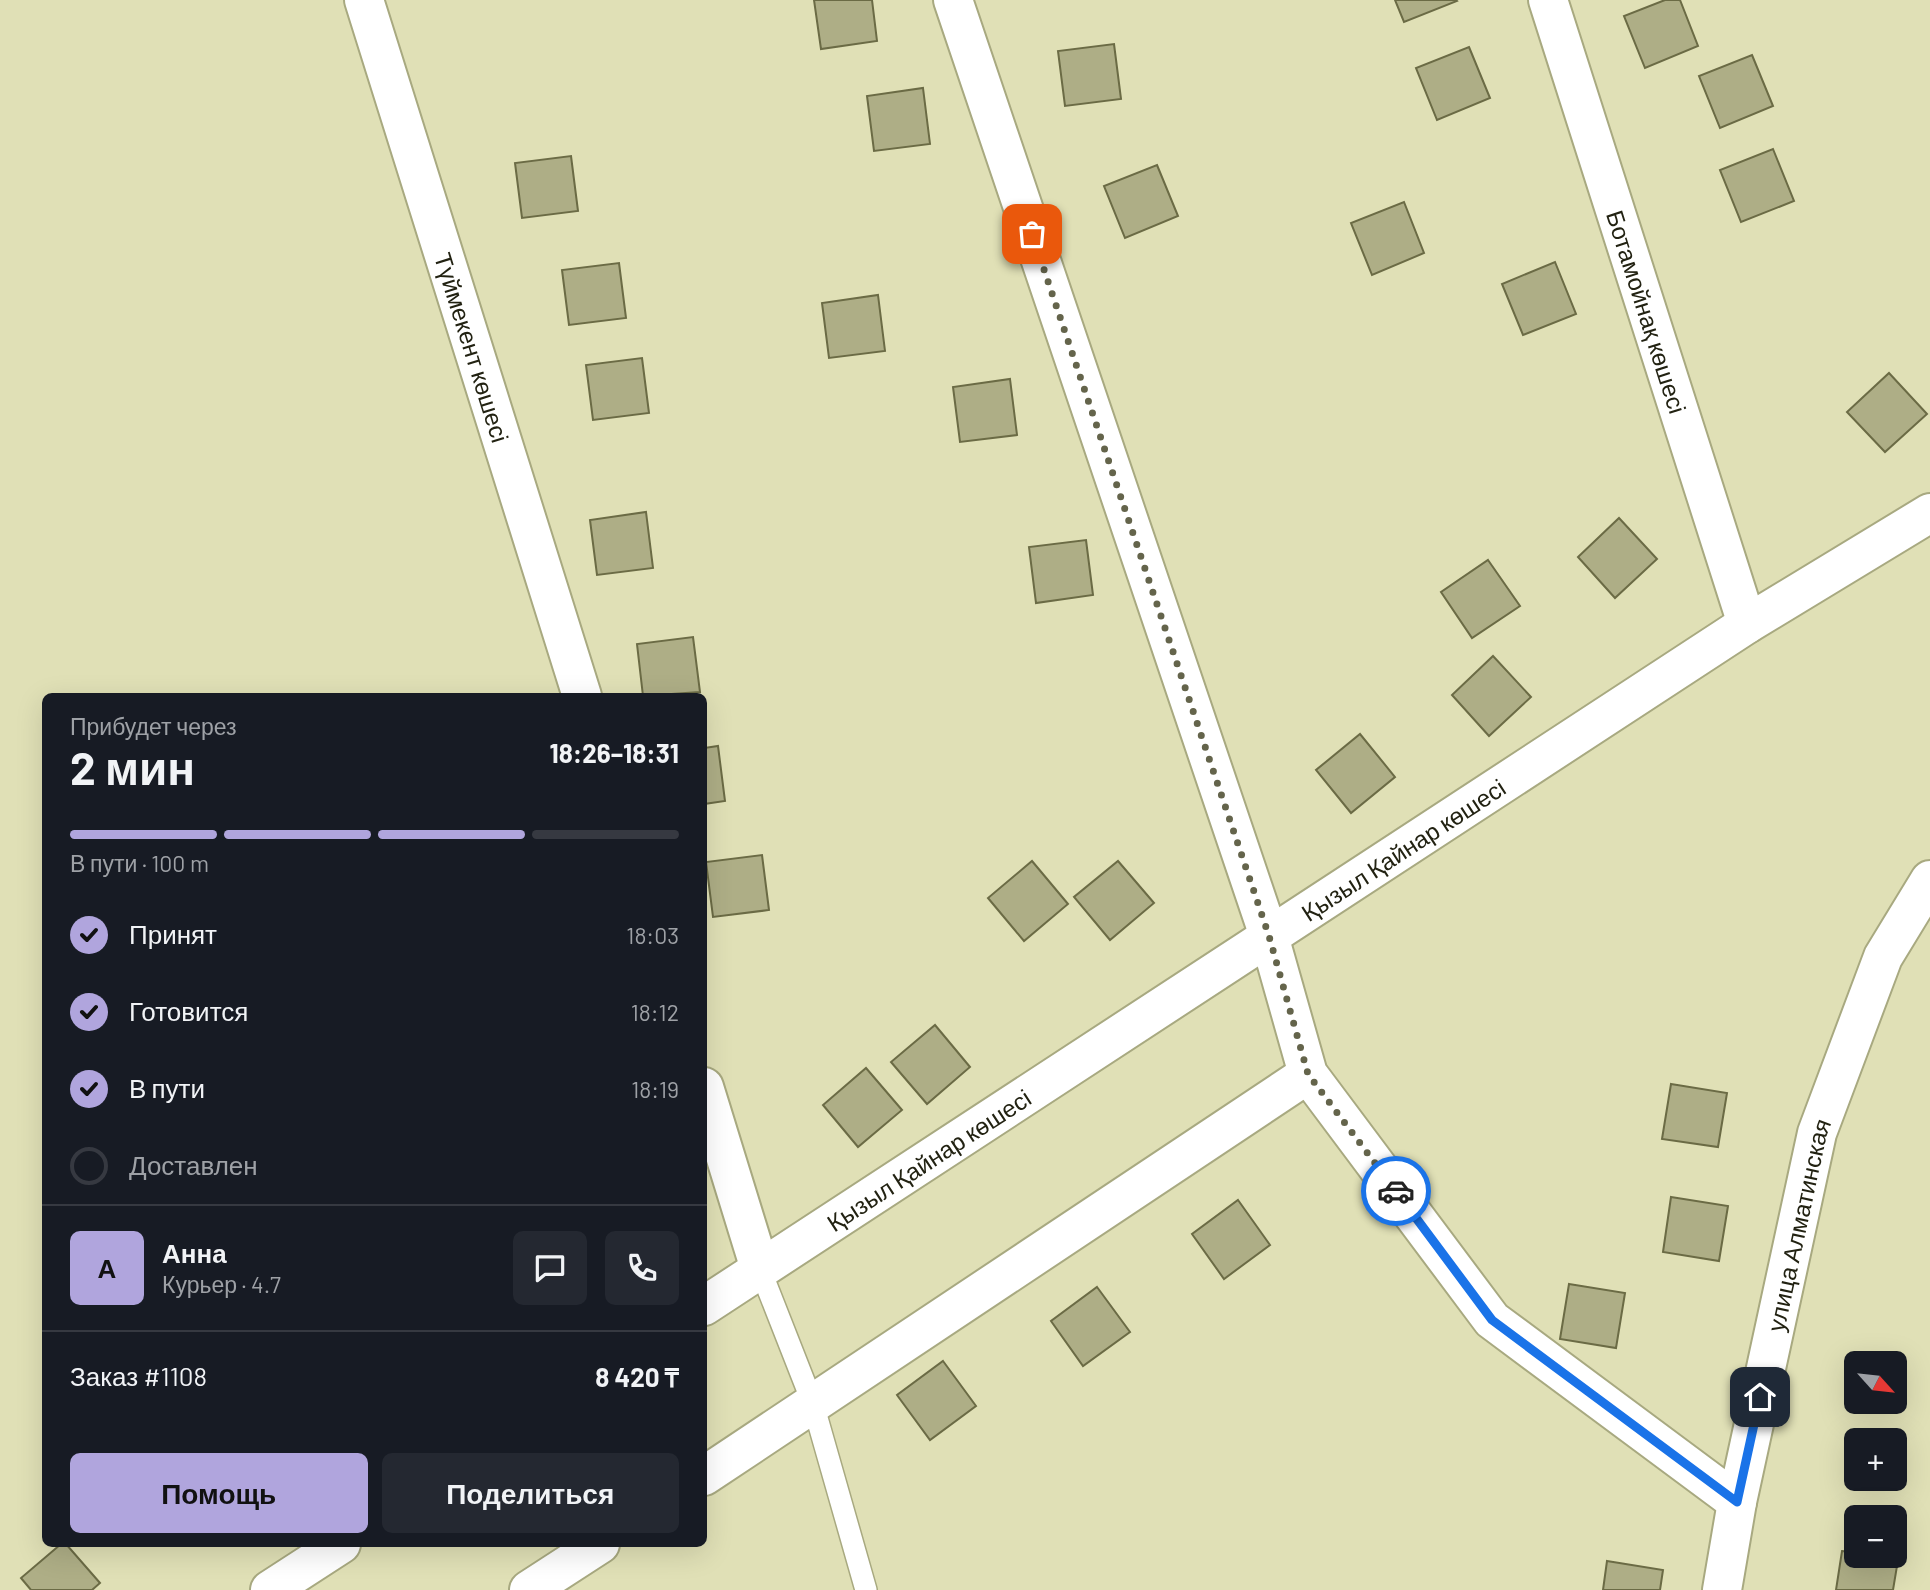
<!DOCTYPE html>
<html lang="ru">
<meta charset="utf-8">
<style>
:root{--surface:#171b24;--page:#242831;--text:#f1f3f6;--muted:#9ea1a6;--line:#363941;--accent:#b0a5dd}
body{margin:0;font-family:Barlow,sans-serif;background:var(--page);color:var(--text);height:100vh;display:flex;flex-direction:column;font-size:26px;white-space:nowrap}
*{box-sizing:border-box;margin:0}
p{font-size:23px;color:var(--muted)}
.icon{flex:none;width:38px;height:38px;fill:none;stroke:currentColor;stroke-width:2;stroke-linecap:round;stroke-linejoin:round}
.map{position:relative;flex:1;overflow:hidden}
.drawer{position:absolute;left:42px;top:693px;width:665px;height:854px;display:flex;flex-direction:column;background:var(--surface);border-radius:10px;box-shadow:0 7px 28px #0002}
.drawer>*{flex:none}
.needle{width:46px;rotate:117deg}
.controls{position:absolute;left:1844px;top:1351px;display:grid;gap:14px}
.controls a{display:grid;place-items:center;width:63px;height:63px;border-radius:10px;background:var(--surface);box-shadow:0 7px 28px #0002;font-size:35px}
.pin{position:absolute;display:grid;place-items:center;width:60px;height:60px;color:#fff;margin:-30px;border-radius:14px;box-shadow:0 4px 10px #0006}
.courier{position:absolute;display:grid;place-items:center;width:70px;height:70px;margin:-35px;border:5px solid #1a73e8;border-radius:50%;background:#fff;color:#222;box-shadow:0 2px 9px #0007}
.overview em{font-style:normal;font-weight:700}
.overview div{display:flex;flex-direction:column-reverse}
.overview{display:flex;align-items:center;justify-content:space-between;height:119px;padding:0 28px}
h1{font-size:46px;font-weight:700;line-height:52px}
.bar{display:grid;grid-template-columns:repeat(4,1fr);gap:10px 7px;align-content:center;height:84px;padding:0 28px}
.bar i{height:9px;border-radius:5px;background:var(--line)}
.bar .active{background:var(--accent)}
.bar p{grid-column:span 4}
.line{display:flex;align-items:center;gap:18px;padding:0 28px;border-top:2px solid var(--line)}
.line div{flex:1}
.round{display:grid;place-items:center;flex:none;width:74px;height:74px;border-radius:10px;background:var(--page)}
ol{padding:0 28px;list-style:none}
li{display:flex;align-items:center;gap:21px;height:77px}
li p{margin-inline-start:auto}
li .icon{padding:7px;border-radius:50%;background:var(--accent);color:#111;stroke-width:4}
li:last-child{color:var(--muted)}
li i{width:38px;height:38px;border:4px solid var(--line);border-radius:50%}
.action{display:flex;gap:14px;margin-top:auto;padding:14px 28px}
.action a{flex:1;height:80px;border-radius:10px;background:var(--accent);color:#111;font-size:28px;font-weight:700;line-height:80px;text-align:center}
.action a+a{background:var(--page);color:var(--text)}
.map>svg:first-child{display:block}
.building{fill:#aeae86;stroke:#6b6b45;stroke-width:2}
.lines{fill:none;stroke-linecap:round;stroke-linejoin:round}
.service-casing{stroke:#a8a980;stroke-width:24}
.minor-casing{stroke:#a8a980;stroke-width:42}
.service{stroke:#fff;stroke-width:21}
.minor{stroke:#fff;stroke-width:38}
.done{stroke:#64644b;stroke-width:7;stroke-dasharray:0 12.6}
.route{stroke:#1a73e8;stroke-width:9}
.labels{text-anchor:middle;dominant-baseline:central;stroke-width:7;stroke-linejoin:round;paint-order:stroke}
.street-label{font-size:24px;fill:#222212;stroke:#fffff2}
</style>
<div class="map">
<svg width="1930" height="1590" viewBox="0 0 1930 1590">
<rect width="100%" height="100%" fill="#e0e0b6"/>
<g class="building">
<polygon points="814,0 872,0 877,41 821,49"/>
<polygon points="1395,0 1456,0 1457,1 1404,22"/>
<polygon points="1665,0 1680,0 1698,46 1645,68 1624,16"/>
<polygon points="1114,44 1121,99 1065,106 1058,51"/>
<polygon points="1469,47 1490,98 1437,120 1416,68"/>
<polygon points="1752,55 1773,106 1720,128 1699,76"/>
<polygon points="923,88 930,144 874,151 867,96"/>
<polygon points="1773,149 1794,201 1741,222 1720,170"/>
<polygon points="571,156 578,211 522,218 515,163"/>
<polygon points="1157,165 1178,216 1125,238 1104,186"/>
<polygon points="1404,202 1424,253 1372,275 1351,223"/>
<polygon points="1555,262 1576,314 1523,335 1502,284"/>
<polygon points="619,263 626,318 569,325 562,270"/>
<polygon points="878,295 885,351 829,358 822,303"/>
<polygon points="642,358 649,413 593,420 586,365"/>
<polygon points="1889,373 1927,414 1885,452 1847,412"/>
<polygon points="1010,379 1017,435 960,442 953,387"/>
<polygon points="646,512 653,568 597,575 590,520"/>
<polygon points="1619,518 1657,559 1615,598 1578,557"/>
<polygon points="1086,540 1093,595 1036,603 1029,547"/>
<polygon points="1488,560 1520,606 1472,638 1441,592"/>
<polygon points="693,637 700,692 643,696 637,644"/>
<polygon points="1493,656 1531,697 1489,736 1452,695"/>
<polygon points="1360,734 1395,777 1351,813 1316,770"/>
<polygon points="718,746 725,801 704,804 704,748"/>
<polygon points="762,855 769,910 713,917 706,862"/>
<polygon points="1032,861 1068,904 1024,941 988,898"/>
<polygon points="1118,861 1154,903 1110,940 1074,897"/>
<polygon points="935,1025 970,1067 927,1104 891,1062"/>
<polygon points="866,1068 902,1110 858,1147 823,1105"/>
<polygon points="1671,1084 1727,1093 1718,1147 1662,1139"/>
<polygon points="1671,1197 1728,1206 1719,1261 1663,1252"/>
<polygon points="1238,1200 1270,1245 1224,1279 1192,1234"/>
<polygon points="1569,1284 1625,1293 1616,1348 1560,1339"/>
<polygon points="1097,1287 1130,1332 1083,1366 1051,1321"/>
<polygon points="943,1361 976,1406 930,1440 897,1395"/>
<polygon points="61,1544 66,1544 100,1583 92,1590 31,1590 21,1578"/>
<polygon points="1842,1551 1857,1553 1857,1556 1898,1560 1893,1590 1836,1590"/>
<polygon points="1607,1561 1663,1570 1660,1590 1603,1590"/>
</g>
<g class="lines">
<defs>
<polyline id="service" points="760,1269 813,1404 866,1590"/>
<g id="minor">
<path id="s1" d="M364,0L582,696"/>
<polyline points="953,0 1269,936 1308,1074 1492,1320 1737,1502"/>
<path id="s2" d="M1548,0L1747,624"/>
<polyline points="704,1087 760,1269"/>
<path id="s3" d="M704,1306L1747,624L1930,513"/>
<polyline points="704,1476 1308,1074"/>
<polyline points="270,1590 341,1544"/>
<polyline points="529,1590 600,1544"/>
<path id="s4" d="M1722,1590L1737,1502L1817,1133L1883,957L1930,880"/>
</g>
</defs>
<use href="#service" class="service-casing"/>
<use href="#minor" class="minor-casing"/>
<use href="#service" class="service"/>
<use href="#minor" class="minor"/>
</g>
<g class="lines">
<polyline class="done" points="1032,234 1269,936 1308,1074 1396,1191"/>
<polyline class="route" points="1396,1191 1492,1320 1737,1502 1760,1397"/>
</g>
<g class="labels">
<g class="street-label">
<text stroke="none"><textPath href="#s2" startOffset="327">Ботамойнақ көшесі</textPath></text>
<text stroke="none"><textPath href="#s1" startOffset="364">Түймекент көшесі</textPath></text>
<text stroke="none"><textPath href="#s3" startOffset="835">Қызыл Қайнар көшесі</textPath></text>
<text stroke="none"><textPath href="#s3" startOffset="268">Қызыл Қайнар көшесі</textPath></text>
<text stroke="none"><textPath href="#s4" startOffset="373">улица Алматинская</textPath></text>
</g>
</g>
</svg>
<div class="controls">
<a><svg class="needle" viewBox="-14 -14 28 28"><path d="M0-13l5 13h-10z" fill="#e53935"/><path d="M0 13l5-13h-10z" fill="#9ea1a6"/></svg></a>
<a>+</a>
<a>−</a>
</div>
<div class="pin" style="left:1032px;top:234px;background:#ea580c"><svg class="icon" aria-label="bag" viewBox="0 0 24 24"><path d="M5 8h14l-1 12H6zM9 8a3 3 0 0 1 6 0"/></svg></div>
<div class="pin" style="left:1760px;top:1397px;background:#1f2937"><svg class="icon" aria-label="home" viewBox="0 0 24 24"><path d="M3 11l9-7 9 7M6 9v11h12V9"/></svg></div>
<div class="courier" style="left:1396px;top:1191px"><svg class="icon" aria-label="car" viewBox="0 0 24 24"><path d="M5 17H2v-5l4-1 3-4h7l3 4 3 1v5h-3M9 17h6M6 11h13"/><circle cx="7" cy="17" r="2"/><circle cx="17" cy="17" r="2"/></svg></div>
<section class="drawer">
<div class="overview"><div><h1>2 мин</h1><p>Прибудет через</p></div><em>18:26–18:31</em></div>
<div class="bar"><i class="active"></i><i class="active"></i><i class="active"></i><i></i><p>В пути · 100 m</p></div>
<ol>
<li><svg class="icon" aria-label="check" viewBox="0 0 24 24"><path d="M5 12l5 5 9-10"/></svg>Принят<p>18:03</p></li>
<li><svg class="icon" aria-label="check" viewBox="0 0 24 24"><path d="M5 12l5 5 9-10"/></svg>Готовится<p>18:12</p></li>
<li><svg class="icon" aria-label="check" viewBox="0 0 24 24"><path d="M5 12l5 5 9-10"/></svg>В пути<p>18:19</p></li>
<li><i></i>Доставлен</li>
</ol>
<div class="line" style="height:126px"><b class="round" style="background:var(--accent);color:#111">А</b><div><b>Анна</b><p>Курьер · 4.7</p></div><a class="round"><svg class="icon" aria-label="chat" viewBox="0 0 24 24"><path d="M4 5h16v11H9l-5 4z"/></svg></a><a class="round"><svg class="icon" aria-label="phone" viewBox="0 0 24 24"><path d="M5 4h4l2 5-3 2q2 4 5 5l2-3 5 2v4C11 20 4 13 5 4z"/></svg></a></div>
<div class="line" style="height:91px"><div>Заказ #1108</div><b>8 420 ₸</b></div>
<div class="action"><a>Помощь</a><a>Поделиться</a></div>
</section>
</div>
